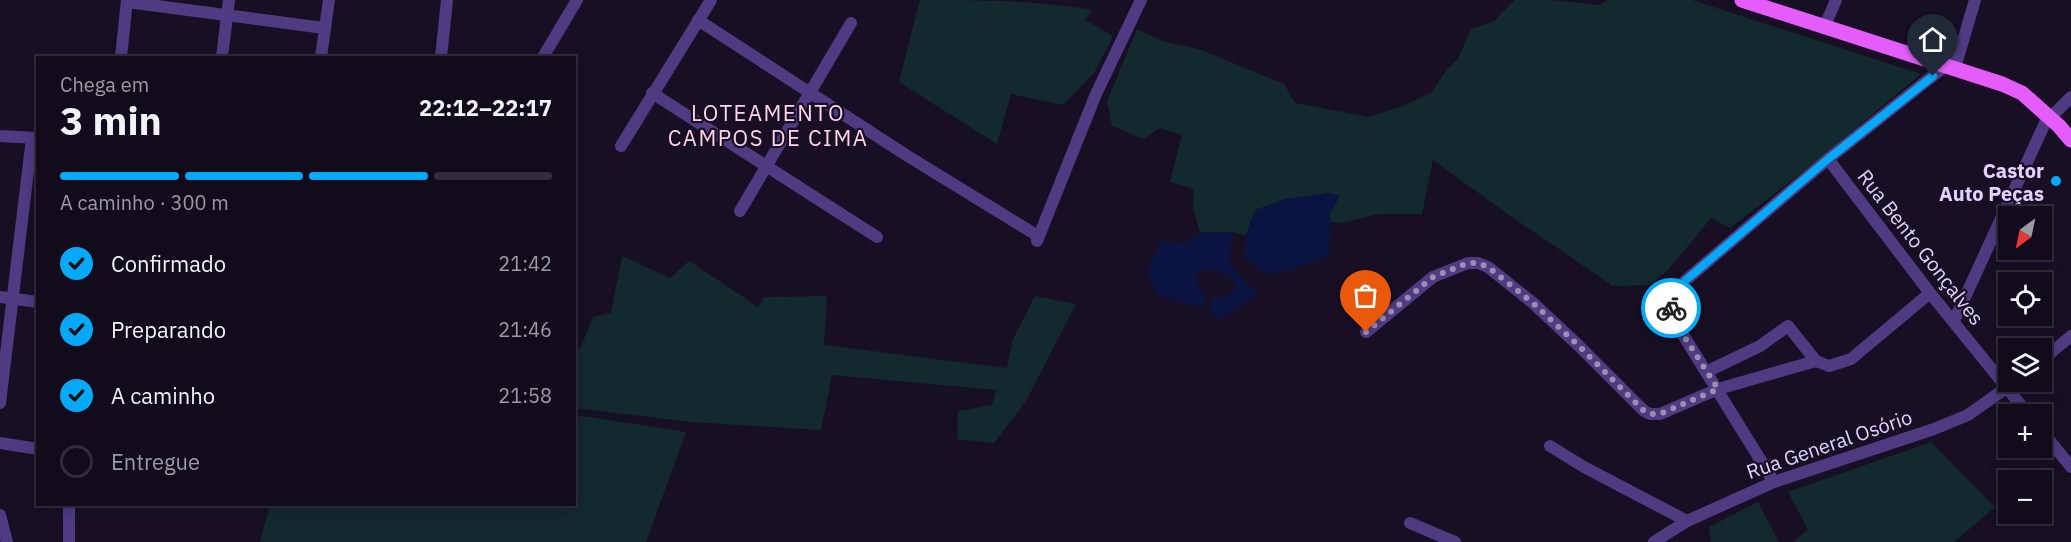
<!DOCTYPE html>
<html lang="pt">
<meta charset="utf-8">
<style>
:root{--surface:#120b1b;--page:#1f1928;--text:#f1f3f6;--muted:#9c9ba3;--line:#312b3a;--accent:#06a9f7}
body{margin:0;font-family:"IBM Plex Sans",sans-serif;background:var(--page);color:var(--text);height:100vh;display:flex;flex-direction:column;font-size:22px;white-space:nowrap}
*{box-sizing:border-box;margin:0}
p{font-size:20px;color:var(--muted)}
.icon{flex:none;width:33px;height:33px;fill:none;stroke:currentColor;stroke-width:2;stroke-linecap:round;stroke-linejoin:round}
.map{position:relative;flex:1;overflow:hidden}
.sheet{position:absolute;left:36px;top:56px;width:540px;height:450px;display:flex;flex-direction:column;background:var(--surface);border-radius:0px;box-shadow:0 3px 15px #0003,0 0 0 2px var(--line)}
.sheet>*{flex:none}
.needle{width:39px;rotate:213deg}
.tools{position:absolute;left:1998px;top:206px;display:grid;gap:12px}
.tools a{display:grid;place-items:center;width:54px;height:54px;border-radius:0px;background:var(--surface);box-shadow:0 3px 15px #0003,0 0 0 2px var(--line);font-size:30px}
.pin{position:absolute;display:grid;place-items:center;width:51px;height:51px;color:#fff;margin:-62px -26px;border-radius:50% 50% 50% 0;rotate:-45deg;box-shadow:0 0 6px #0007}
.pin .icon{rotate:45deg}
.courier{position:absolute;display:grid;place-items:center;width:60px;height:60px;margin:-30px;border:4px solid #06a9f7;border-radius:50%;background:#fff;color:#222;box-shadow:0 2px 8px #0007}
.head em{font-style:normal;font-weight:700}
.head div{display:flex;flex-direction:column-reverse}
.head{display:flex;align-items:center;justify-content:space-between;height:102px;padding:0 24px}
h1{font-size:39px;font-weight:700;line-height:45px}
.bar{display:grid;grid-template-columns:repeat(4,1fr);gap:9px 6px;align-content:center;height:72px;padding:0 24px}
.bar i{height:8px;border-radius:4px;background:var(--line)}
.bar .selected{background:var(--accent)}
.bar p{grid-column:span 4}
ol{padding:0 24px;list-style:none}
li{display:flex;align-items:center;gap:18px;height:66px}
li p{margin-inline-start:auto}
li .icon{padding:6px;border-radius:50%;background:var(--accent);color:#111;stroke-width:4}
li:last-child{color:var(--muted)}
li i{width:33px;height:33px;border:3px solid var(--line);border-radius:50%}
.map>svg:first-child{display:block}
.green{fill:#12292e}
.water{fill:#0b1341}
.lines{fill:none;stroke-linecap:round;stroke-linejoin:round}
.minor{stroke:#4e3b82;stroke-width:12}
.major{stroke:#e45dfb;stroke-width:15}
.done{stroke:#9b8eb2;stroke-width:6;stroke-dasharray:0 10.8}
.route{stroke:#06a9f7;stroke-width:8}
.poi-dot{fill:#06a9f7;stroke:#180f24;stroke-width:2}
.labels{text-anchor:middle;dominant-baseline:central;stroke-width:4.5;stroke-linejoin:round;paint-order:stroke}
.poi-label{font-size:20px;font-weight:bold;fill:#e2d3fe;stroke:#180f24;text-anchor:end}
.street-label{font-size:20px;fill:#e2d3fe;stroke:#180f24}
.quarter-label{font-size:22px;letter-spacing:1.5px;fill:#fed5e6;stroke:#180f24}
</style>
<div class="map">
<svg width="2071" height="542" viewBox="0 0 2071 542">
<rect width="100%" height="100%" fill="#180f24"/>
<g class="green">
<path d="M920,0C978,0 1035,0 1092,10L1085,20L1113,36L1094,73L1063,105L1011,94L997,144L899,82Z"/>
<polygon points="1515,0 1551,0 1600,5 1607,0 1692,0 1921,74 1817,161 1730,228 1711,218 1668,270 1650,285 1613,286 1509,215 1433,160 1422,214 1379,214 1341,223 1330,222 1328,193 1255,210 1246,235 1233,232 1200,232 1193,209 1194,189 1170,182 1182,135 1160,128 1143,139 1112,126 1107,101 1137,29 1162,41 1199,49 1284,84 1295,103 1369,117 1403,106 1432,92 1447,69 1458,59 1471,29 1494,21"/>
<polygon points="622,256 670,278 689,261 758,307 764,297 827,296 824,345 1007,368 1013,339 1035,296 1076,304 1026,401 994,443 957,439 958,411 992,405 996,390 832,375 821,430 690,422 575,408 575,348 580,349 593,317 611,313"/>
<polygon points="575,416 590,417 686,432 646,542 260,542 270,504 574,504"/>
<polygon points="1931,442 1995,507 1954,542 1793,542 1808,530 1788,492"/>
<polygon points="1758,502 1779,542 1711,542 1709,527"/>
</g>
<g class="water">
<polygon points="1328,193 1340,196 1329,216 1331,233 1328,257 1278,274 1260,271 1244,256 1246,235 1255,210 1285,199"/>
<path d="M1200,232H1233L1229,262L1248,284L1260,294L1219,319L1209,312L1212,298L1226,297L1237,287C1227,272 1216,267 1198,271L1196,282L1206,296L1203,308L1159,296L1147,272L1161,240L1185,244Z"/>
</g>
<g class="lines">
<g class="minor">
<polyline points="127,2 324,28"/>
<polyline points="698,20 906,155 1038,236"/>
<polyline points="1824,28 1836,0"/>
<polyline points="121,57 127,0"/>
<polyline points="222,57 229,0"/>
<polyline points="321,57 329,0"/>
<polyline points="441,57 447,0"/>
<polyline points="543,57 577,0"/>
<polyline points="652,93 877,237"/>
<polyline points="0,136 38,138"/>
<polyline points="621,146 711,0"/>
<polyline points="1828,159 1930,293 2028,414"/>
<polyline points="740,211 851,23"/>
<polyline points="1037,241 1096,94 1141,0"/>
<polyline points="0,297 38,302"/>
<polyline points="1954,321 2045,123 2071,97"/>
<polyline points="1366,332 1433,277 1468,263 1478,263 1488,267 1533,303 1579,346 1644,411 1650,414 1660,414 1718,389 1816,361 1829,366 1851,359 1930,293"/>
<polyline points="2042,360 2071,336"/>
<polyline points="1706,372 1760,346 1788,326 1816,361"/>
<polyline points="0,403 32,138"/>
<polyline points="2042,431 2071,467"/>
<polyline points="0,443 38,449"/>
<polyline points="1550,446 1584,467 1687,521"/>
<path d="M1774,482L1682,333C1669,307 1665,302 1686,280L1828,159L1944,67L1957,61L1975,0"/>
<polyline points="69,504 69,542"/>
<polyline points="0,515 7,542"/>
<polyline points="1410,523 1455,542"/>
<polyline points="1654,542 1687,521 1774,482 1934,429 1968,415 2016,381"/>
</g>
<polyline class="major" points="1742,0 2002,84 2022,93 2059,126 2071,140"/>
</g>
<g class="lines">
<polyline class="done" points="1366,332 1433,277 1468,263 1478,263 1488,267 1533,303 1579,346 1644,411 1650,414 1660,414 1718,389 1682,333 1671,308"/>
<polyline class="route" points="1671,308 1673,293 1686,280 1828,159 1933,76"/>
</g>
<circle class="poi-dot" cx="2056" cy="181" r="6"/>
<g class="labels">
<g class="poi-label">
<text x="2044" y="170">Castor<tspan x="2044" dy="23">Auto Peças</tspan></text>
</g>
<g class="street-label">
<text transform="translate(1921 247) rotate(52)">Rua Bento Gonçalves</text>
<text transform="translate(1829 444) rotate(-19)">Rua General Osório</text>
</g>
<g class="quarter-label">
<text x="768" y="112">LOTEAMENTO<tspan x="768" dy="25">CAMPOS DE CIMA</tspan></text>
</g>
</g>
</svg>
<div class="tools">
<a><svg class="needle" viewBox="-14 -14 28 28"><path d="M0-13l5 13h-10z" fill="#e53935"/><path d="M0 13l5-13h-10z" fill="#9c9ba3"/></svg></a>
<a><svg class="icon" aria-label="locate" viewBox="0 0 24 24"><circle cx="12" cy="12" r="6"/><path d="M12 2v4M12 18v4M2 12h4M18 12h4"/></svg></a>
<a><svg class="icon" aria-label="layers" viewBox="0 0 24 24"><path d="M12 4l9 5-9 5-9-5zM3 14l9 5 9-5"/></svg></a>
<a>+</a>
<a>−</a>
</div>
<div class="pin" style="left:1366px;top:332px;background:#ea580c"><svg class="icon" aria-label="bag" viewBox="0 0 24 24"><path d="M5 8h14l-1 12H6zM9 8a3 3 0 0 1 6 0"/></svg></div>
<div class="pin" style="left:1933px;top:76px;background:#1f2937"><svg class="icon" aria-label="home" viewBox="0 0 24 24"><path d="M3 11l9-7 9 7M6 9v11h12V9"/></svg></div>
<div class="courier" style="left:1671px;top:308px"><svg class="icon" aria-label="bike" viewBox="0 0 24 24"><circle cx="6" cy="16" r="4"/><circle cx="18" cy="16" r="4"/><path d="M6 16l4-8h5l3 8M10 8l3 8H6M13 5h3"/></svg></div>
<section class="sheet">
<div class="head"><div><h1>3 min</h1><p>Chega em</p></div><em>22:12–22:17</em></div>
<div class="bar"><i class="selected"></i><i class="selected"></i><i class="selected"></i><i></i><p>A caminho · 300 m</p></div>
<ol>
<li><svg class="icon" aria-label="check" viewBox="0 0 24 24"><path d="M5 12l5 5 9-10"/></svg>Confirmado<p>21:42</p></li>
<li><svg class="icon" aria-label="check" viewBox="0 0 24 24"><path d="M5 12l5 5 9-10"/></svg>Preparando<p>21:46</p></li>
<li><svg class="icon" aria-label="check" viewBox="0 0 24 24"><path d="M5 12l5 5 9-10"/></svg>A caminho<p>21:58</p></li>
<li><i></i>Entregue</li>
</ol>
</section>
</div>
